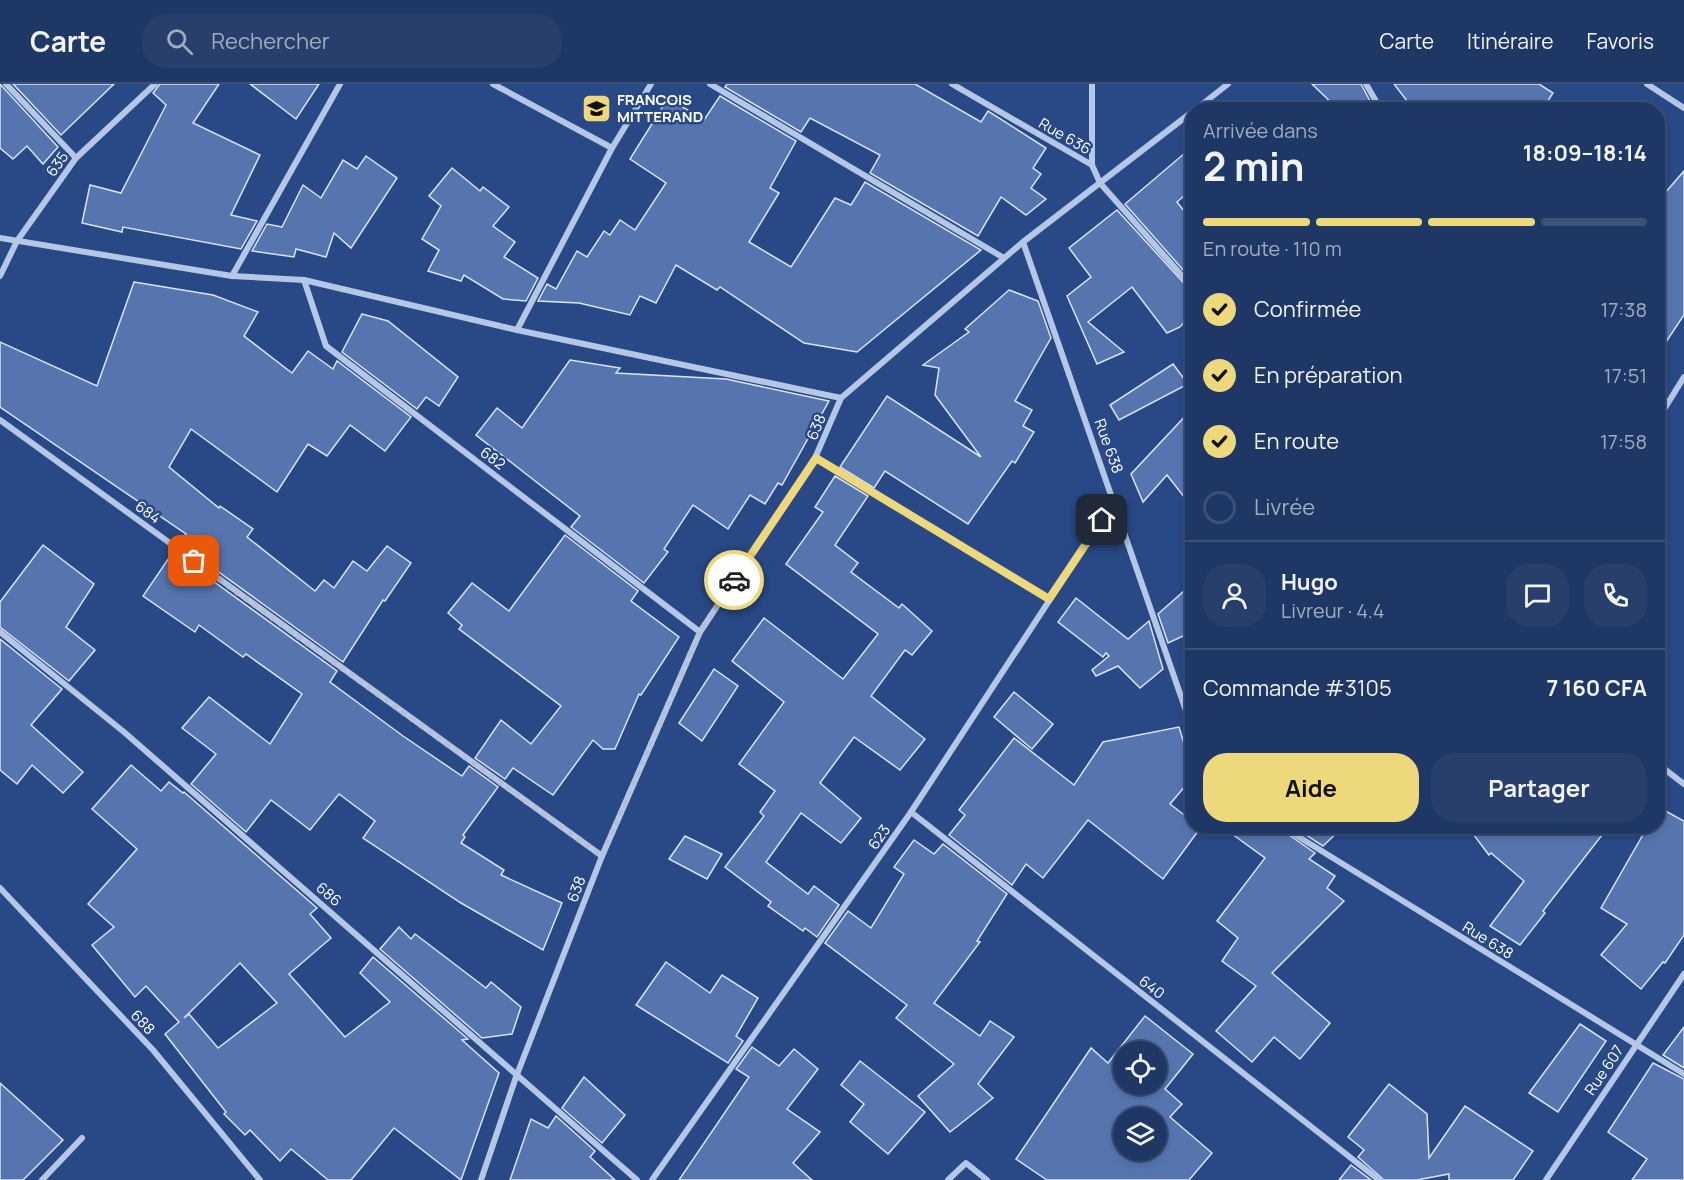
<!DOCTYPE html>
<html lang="fr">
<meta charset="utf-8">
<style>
:root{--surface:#1f3764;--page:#273f6a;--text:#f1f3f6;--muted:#a1acbf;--line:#3c5178;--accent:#eed87c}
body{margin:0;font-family:Manrope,sans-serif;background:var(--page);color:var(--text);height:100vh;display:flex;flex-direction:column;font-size:22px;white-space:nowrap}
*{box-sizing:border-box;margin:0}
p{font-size:20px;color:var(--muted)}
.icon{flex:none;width:33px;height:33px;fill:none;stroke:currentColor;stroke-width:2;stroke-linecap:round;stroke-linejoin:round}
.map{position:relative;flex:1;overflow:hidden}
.details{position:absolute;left:1185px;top:18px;width:480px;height:732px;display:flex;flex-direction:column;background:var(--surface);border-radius:24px;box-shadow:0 3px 9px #0003,0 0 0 2px var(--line)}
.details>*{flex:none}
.tools{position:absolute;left:1113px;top:957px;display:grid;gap:12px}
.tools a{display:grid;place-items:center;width:54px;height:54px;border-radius:50%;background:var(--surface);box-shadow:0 3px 9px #0003,0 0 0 2px var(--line);font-size:30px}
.pin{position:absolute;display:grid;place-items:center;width:51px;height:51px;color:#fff;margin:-26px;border-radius:12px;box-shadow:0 3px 9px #0006}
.courier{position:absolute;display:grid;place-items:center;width:60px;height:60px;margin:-30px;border:4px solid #eed87c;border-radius:50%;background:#fff;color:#222;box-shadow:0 2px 8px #0007}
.head em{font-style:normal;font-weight:700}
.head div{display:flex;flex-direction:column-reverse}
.head{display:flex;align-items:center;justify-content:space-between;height:102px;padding:0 18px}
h1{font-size:39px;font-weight:700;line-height:45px}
.bar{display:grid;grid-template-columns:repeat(4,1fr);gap:9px 6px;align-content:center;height:72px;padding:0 18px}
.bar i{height:8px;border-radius:4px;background:var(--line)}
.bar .on{background:var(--accent)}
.bar p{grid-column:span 4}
.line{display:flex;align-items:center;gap:15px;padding:0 18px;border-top:2px solid var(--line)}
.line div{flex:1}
.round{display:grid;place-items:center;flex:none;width:63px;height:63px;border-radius:24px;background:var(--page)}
ol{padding:0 18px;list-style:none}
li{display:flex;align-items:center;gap:18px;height:66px}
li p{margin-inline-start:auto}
li .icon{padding:6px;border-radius:50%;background:var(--accent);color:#111;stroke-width:4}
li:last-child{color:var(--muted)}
li i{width:33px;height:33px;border:3px solid var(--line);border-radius:50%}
.primary-button{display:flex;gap:12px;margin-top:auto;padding:12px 18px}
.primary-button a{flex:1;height:69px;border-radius:24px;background:var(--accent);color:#111;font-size:24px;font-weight:700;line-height:69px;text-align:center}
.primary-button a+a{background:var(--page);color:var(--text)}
header{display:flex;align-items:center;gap:36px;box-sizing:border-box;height:84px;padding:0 30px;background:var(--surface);border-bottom:2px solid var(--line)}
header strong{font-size:28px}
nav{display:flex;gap:33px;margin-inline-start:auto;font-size:21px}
.search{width:420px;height:54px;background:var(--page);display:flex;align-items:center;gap:15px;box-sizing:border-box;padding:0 21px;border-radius:24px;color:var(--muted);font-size:22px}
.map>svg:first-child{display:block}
.building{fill:#5675af;stroke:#d8e3f6;stroke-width:1.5;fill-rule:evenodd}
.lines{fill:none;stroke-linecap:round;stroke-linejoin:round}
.minor{stroke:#b5c7e7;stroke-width:6}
.done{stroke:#b4bfd5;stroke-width:6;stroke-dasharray:0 10.8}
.route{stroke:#eed87c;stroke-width:8}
.labels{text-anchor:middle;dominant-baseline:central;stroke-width:5;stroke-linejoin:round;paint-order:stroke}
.poi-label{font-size:15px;font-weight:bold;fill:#fff;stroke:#294986;text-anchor:start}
.street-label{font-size:15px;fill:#fff;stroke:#294986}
</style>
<header>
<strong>Carte</strong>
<div class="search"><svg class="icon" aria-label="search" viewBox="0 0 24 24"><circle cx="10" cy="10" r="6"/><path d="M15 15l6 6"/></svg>Rechercher</div>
<nav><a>Carte</a><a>Itinéraire</a><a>Favoris</a></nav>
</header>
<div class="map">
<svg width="1684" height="1096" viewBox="0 0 1684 1096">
<rect width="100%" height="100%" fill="#294986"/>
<g class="building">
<polygon points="0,0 58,63 43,80 27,62 13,75 0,64"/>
<polygon points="13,0 114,0 61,51"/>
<polygon points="160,0 219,0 193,39 260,71 231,131 257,137 241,165 123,143 122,148 82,139 90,101 121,109 166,21 153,9"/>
<polygon points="250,0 319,0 296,35"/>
<polygon points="727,0 915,0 981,38 988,27 1046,64 1033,84 1041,90 1031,104 1046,115 1026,131 1001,113 978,152 870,89 880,71 810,34 801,48 725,3"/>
<polygon points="1312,0 1361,0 1370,17 1361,26 1339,26"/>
<polygon points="1394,0 1539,0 1553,9 1542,26 1414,26"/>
<polygon points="720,12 796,57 770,104 779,109 749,158 791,183 835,114 851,121 865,98 981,166 857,268 804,259 720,203 717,206 676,181 656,219 640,212 630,231 579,219 538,217 547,200 556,205 577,167 587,173 604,147 610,151 620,136 635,146 666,99 630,75 668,14 704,36"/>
<polygon points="1192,63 1192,105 1177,118 1192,137 1192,196 1125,120"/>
<polygon points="366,72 397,94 351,164 334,149 326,173 296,165 294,173 252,167 267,140 282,143 303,101 321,114 343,76 357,85"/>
<polygon points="452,84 480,107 483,103 509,123 493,142 515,158 504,173 538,194 526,217 503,215 464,191 461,197 428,187 439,166 422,155 441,122 429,112"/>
<polygon points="1684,87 1684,231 1658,270 1658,117"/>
<polygon points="1117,126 1192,208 1192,230 1180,243 1167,249 1132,203 1088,238 1124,268 1097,280 1067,212 1091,193 1069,164"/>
<polygon points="134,198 213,211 258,228 244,252 292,289 308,267 333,285 337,277 411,333 385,367 350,341 327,372 308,360 277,408 191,345 169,383 219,424 220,422 253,445 247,453 315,507 324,496 334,504 353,477 367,487 387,462 411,479 385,517 383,516 343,578 180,460 186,450 0,323 0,258 97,302"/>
<polygon points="1009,206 1038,217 1051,254 1015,317 1032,326 1023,342 1034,348 1015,379 1012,377 968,440 885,387 874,404 840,383 887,312 981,373 935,311 939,284 923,281 969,248 965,245"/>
<polygon points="362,230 388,237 458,293 439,322 426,313 417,325 342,268"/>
<polygon points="570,276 620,284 616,289 726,295 829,317 782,401 778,399 765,420 750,411 728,445 693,421 664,465 668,468 644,499 571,443 580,432 476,351 497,324 522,344"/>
<polygon points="1173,280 1188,300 1119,336 1110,321"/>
<polygon points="1192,325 1192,423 1167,391 1143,418 1131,390"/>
<polygon points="835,392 868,412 835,461 858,479 851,488 899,524 902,520 932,547 912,571 905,566 871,612 925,655 900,686 854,653 820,699 861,734 841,759 801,729 766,778 808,810 814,802 839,821 817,853 805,844 803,847 768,822 771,818 725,783 764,732 760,728 775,707 739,680 784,618 732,577 764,534 843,595 878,550 786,480 823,428 815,423"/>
<polygon points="565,451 638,507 631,517 679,553 641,611 639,610 615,665 603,665 593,656 553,711 513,684 505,695 475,674 501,636 531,660 561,622 459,545 462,541 448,529 472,499 509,527"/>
<polygon points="43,461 94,500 66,543 95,566 69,597 0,543 0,518"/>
<polygon points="173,468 337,587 330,598 403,652 462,692 469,682 498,703 463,751 465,753 461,759 504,786 501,791 562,819 543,866 461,819 363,754 375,737 339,710 310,746 271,716 246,748 191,700 216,670 182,644 209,613 270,660 302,610 246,570 243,573 199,541 195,548 143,512"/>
<polygon points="1192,500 1192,548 1168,559 1158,530"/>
<polygon points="1076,514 1128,555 1149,537 1163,585 1140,604 1118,582 1096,592 1092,586 1109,572 1106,569 1103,573 1058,538"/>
<polygon points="0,555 62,605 31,641 83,688 63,709 32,681 17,700 0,686"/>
<polygon points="714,585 738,602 702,657 679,639"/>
<polygon points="1014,608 1053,640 1032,665 994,633"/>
<polygon points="1179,643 1192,686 1192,694 1170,720 1192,737 1192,742 1201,743 1163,795 1088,736 1043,794 1026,780 1012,801 949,751 965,731 959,726 1014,654 1074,701 1103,658"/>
<path d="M131,681L161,707L169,698L183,709L184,708L317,824L310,830L331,854L289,890L345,953L390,918L360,889L373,873L468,955L462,956L499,989L461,1096L394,1044L351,1096H328L291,1065L280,1077L250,1046L245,1051L224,1030L226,1028L165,950L179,938L146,902L135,913L92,861L114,843L88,820L137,765L92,725ZM240,879L277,919L218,964L189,930L184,934Z"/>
<polygon points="1658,723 1684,737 1684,851 1665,879 1663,878 1641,905 1601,871 1627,840 1601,824 1648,742 1658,742"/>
<polygon points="1221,742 1276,742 1315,769 1309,775 1335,792 1327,804 1344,817 1272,889 1330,939 1300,975 1274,953 1252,978 1216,947 1256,902 1222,877 1238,854 1217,837 1265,774"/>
<polygon points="1292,742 1344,742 1323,762"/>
<polygon points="1467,742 1609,742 1543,827 1545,829 1520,861 1490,842 1524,797 1491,769 1489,771"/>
<polygon points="685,752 722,770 707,795 669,775"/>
<polygon points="914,756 934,770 943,760 1007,810 977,857 980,858 934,919 980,952 990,937 1014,953 978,1000 993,1014 950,1048 918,1012 954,980 896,934 907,921 825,859 848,827 871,844 904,790 894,783"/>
<polygon points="399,843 411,855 415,850 486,904 491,898 521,923 512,950 482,954 380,865"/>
<polygon points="666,878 710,909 722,891 758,914 736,952 743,957 728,979 636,921"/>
<path d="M1145,932L1193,970L1165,1005L1182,1020L1170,1033L1212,1069L1189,1096H1047L1016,1075L1091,964L1108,979ZM1124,968H1156V1000H1124ZM1124,1034H1156V1066H1124Z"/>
<polygon points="1580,940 1606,957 1558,1028 1529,1009"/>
<polygon points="1684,943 1684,984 1663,971"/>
<polygon points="752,963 779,982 794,965 818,985 787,1025 820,1048 793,1079 812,1096 679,1096 749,993 736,985"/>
<polygon points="860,977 925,1028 888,1070 850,1038 864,1020 841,1001"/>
<polygon points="1653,979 1684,995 1684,1096 1632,1096 1647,1075 1608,1048"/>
<polygon points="584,993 625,1031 602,1059 562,1024"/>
<polygon points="0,999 63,1056 23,1096 0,1096"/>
<polygon points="1389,1000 1427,1030 1429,1074 1465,1022 1533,1067 1513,1096 1449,1096 1449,1090 1417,1096 1384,1096 1358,1073 1364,1066 1348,1053"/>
<polygon points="556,1032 595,1067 590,1073 615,1096 510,1096 531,1035 548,1044"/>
<polygon points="1351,1081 1371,1096 1339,1096"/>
</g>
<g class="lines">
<g class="minor">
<polyline points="6,0 76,74"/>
<polyline points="493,0 612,64"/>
<polyline points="710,0 1004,174"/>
<polyline points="952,0 1092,81 1100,99 1192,203"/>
<polyline points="1366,0 1381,26"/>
<polyline points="1647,0 1684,24"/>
<polyline points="1195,26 1228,0"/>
<polyline points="1092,81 1092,0"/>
<polyline points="0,154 232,192 304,196 517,246 841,314"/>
<polyline points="1023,158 1192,644"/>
<polyline points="0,192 17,157 76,74 155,0"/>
<polyline points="232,192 340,0"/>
<polyline points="304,196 326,262 700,548"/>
<polyline points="517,246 612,64 651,0"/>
<polyline points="1658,335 1684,293"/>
<polyline points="0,336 602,772"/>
<polyline points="815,374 1049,515"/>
<polyline points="0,548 124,648 637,1096"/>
<polyline points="1658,680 1684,700"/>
<polyline points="911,728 1379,1096"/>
<polyline points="1281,742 1684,990"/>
<polyline points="0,804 153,966 260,1096"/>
<polyline points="42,1096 82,1054"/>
<polyline points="481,1096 516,993 602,772 700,548 815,374 841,314 1023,158 1192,28"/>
<polyline points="652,1096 911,728 1115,416"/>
<polyline points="948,1096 966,1079 987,1096"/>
<polyline points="1546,1096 1684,890"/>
</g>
</g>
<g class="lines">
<polyline class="done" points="194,477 602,772 700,548 734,496"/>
<polyline class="route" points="734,496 816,374 1049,515 1102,436"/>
</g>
<defs>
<symbol id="school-square" viewBox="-11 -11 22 22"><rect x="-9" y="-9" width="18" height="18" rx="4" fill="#eed87c" stroke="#294986"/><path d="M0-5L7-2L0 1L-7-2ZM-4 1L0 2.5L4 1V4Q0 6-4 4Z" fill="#111"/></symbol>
</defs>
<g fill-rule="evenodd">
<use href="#school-square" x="580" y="8" width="33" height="33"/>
</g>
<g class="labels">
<g class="poi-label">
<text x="617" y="15">FRANCOIS<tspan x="617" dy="17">MITTERAND</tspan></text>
</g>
<g class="street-label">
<text transform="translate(1065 52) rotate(30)">Rue 636</text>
<text transform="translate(57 80) rotate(-54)">635</text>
<text transform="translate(816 343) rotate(-67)">638</text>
<text transform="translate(1109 362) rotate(70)">Rue 638</text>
<text transform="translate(493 374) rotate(37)">682</text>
<text transform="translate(148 428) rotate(36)">684</text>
<text transform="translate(879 753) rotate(-55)">623</text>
<text transform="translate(576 805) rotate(-69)">638</text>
<text transform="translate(329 810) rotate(41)">686</text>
<text transform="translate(1488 856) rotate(32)">Rue 638</text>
<text transform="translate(1152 903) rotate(38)">640</text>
<text transform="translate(143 938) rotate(47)">688</text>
<text transform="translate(1604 986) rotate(-56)">Rue 607</text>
</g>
</g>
</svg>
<div class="tools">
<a><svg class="icon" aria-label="locate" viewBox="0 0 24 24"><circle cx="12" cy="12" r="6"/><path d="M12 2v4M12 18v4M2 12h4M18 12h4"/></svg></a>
<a><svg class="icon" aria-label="layers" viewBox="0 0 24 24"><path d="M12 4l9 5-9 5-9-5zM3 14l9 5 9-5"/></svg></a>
</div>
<div class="pin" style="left:194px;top:477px;background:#ea580c"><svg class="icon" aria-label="bag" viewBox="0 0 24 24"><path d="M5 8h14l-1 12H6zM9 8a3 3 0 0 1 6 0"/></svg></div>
<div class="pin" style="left:1102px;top:436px;background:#1f2937"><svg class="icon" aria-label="home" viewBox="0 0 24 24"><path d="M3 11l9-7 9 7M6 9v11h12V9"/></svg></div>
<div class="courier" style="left:734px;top:496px"><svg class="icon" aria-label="car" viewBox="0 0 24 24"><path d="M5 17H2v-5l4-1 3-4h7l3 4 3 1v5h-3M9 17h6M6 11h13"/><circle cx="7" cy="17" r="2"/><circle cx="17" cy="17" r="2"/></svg></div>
<section class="details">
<div class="head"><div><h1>2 min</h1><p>Arrivée dans</p></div><em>18:09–18:14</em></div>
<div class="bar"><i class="on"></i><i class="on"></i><i class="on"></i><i></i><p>En route · 110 m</p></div>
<ol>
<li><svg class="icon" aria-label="check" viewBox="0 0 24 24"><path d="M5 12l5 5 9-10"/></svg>Confirmée<p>17:38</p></li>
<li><svg class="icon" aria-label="check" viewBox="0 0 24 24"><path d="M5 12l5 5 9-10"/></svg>En préparation<p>17:51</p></li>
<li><svg class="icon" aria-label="check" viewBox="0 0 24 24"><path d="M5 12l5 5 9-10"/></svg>En route<p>17:58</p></li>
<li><i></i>Livrée</li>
</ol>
<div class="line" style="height:108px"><a class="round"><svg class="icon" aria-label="person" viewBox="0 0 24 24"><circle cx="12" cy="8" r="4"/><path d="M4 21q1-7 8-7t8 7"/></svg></a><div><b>Hugo</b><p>Livreur · 4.4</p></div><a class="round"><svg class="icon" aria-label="chat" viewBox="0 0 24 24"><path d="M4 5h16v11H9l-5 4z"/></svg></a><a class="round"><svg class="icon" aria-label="phone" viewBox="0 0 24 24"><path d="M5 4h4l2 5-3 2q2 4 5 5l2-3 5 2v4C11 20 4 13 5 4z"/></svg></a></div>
<div class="line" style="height:78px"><div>Commande #3105</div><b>7 160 CFA</b></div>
<div class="primary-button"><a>Aide</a><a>Partager</a></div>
</section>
</div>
